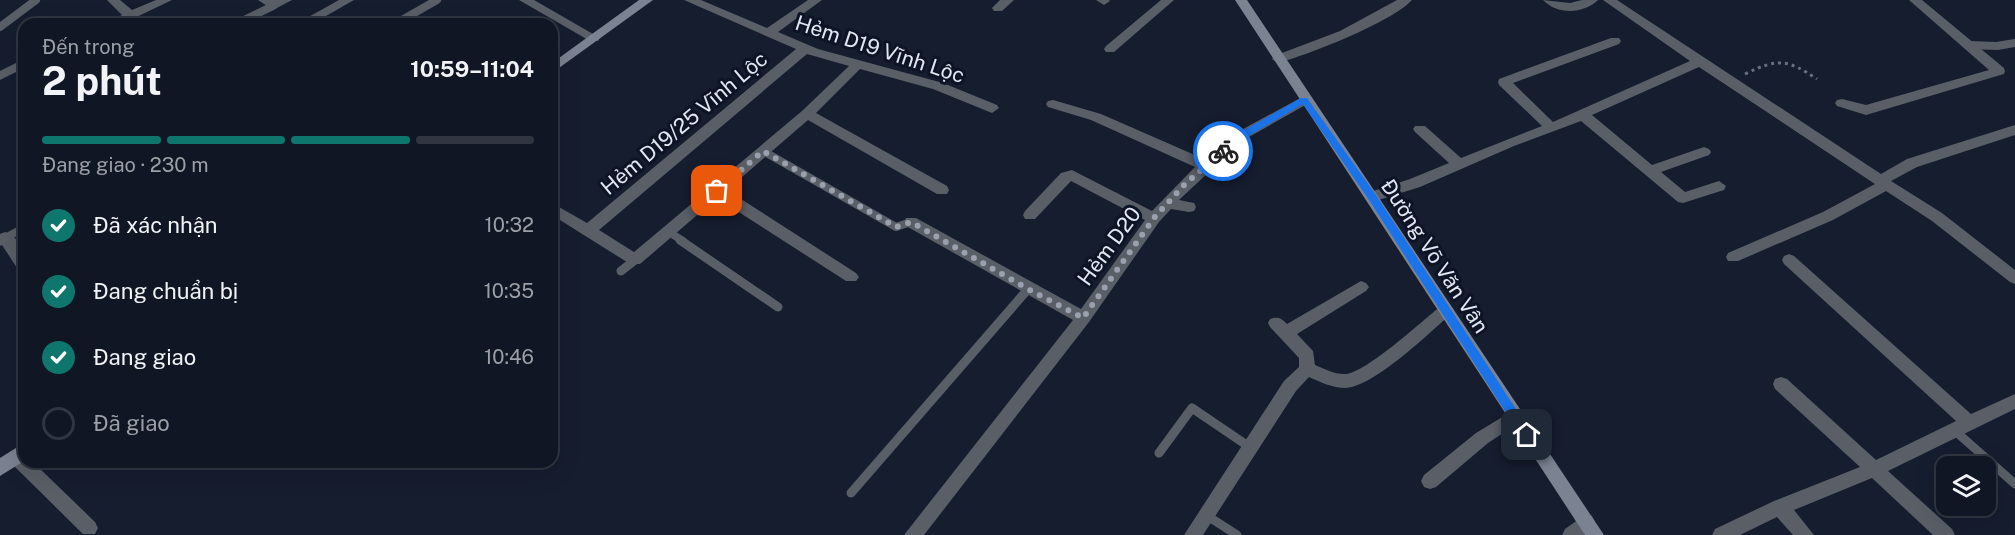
<!DOCTYPE html>
<html lang="vi">
<meta charset="utf-8">
<style>
:root{--surface:#101623;--page:#1e2330;--text:#f1f3f6;--muted:#9c9fa6;--line:#303541;--accent:#0f766e}
body{margin:0;font-family:"Public Sans",sans-serif;background:var(--page);color:var(--text);height:100vh;display:flex;flex-direction:column;font-size:22px;white-space:nowrap}
*{box-sizing:border-box;margin:0}
p{font-size:20px;color:var(--muted)}
.icon{flex:none;width:33px;height:33px;fill:none;stroke:currentColor;stroke-width:2;stroke-linecap:round;stroke-linejoin:round}
.map{position:relative;flex:1;overflow:hidden}
.details{position:absolute;left:18px;top:18px;width:540px;height:450px;display:flex;flex-direction:column;background:var(--surface);border-radius:18px;box-shadow:0 6px 24px #0002,0 0 0 2px var(--line)}
.details>*{flex:none}
.buttons{position:absolute;left:1936px;top:456px;display:grid;gap:12px}
.buttons a{display:grid;place-items:center;width:60px;height:60px;border-radius:12px;background:var(--surface);box-shadow:0 6px 24px #0002,0 0 0 2px var(--line);font-size:30px}
.pin{position:absolute;display:grid;place-items:center;width:51px;height:51px;color:#fff;margin:-26px;border-radius:12px;box-shadow:0 3px 9px #0006}
.courier{position:absolute;display:grid;place-items:center;width:60px;height:60px;margin:-30px;border:4px solid #1a73e8;border-radius:50%;background:#fff;color:#222;box-shadow:0 2px 8px #0007}
.head em{font-style:normal;font-weight:700}
.head div{display:flex;flex-direction:column-reverse}
.head{display:flex;align-items:center;justify-content:space-between;height:102px;padding:0 24px}
h1{font-size:39px;font-weight:700;line-height:45px}
.bar{display:grid;grid-template-columns:repeat(4,1fr);gap:9px 6px;align-content:center;height:72px;padding:0 24px}
.bar i{height:8px;border-radius:4px;background:var(--line)}
.bar .active{background:var(--accent)}
.bar p{grid-column:span 4}
ol{padding:0 24px;list-style:none}
li{display:flex;align-items:center;gap:18px;height:66px}
li p{margin-inline-start:auto}
li .icon{padding:6px;border-radius:50%;background:var(--accent);color:#fff;stroke-width:4}
li:last-child{color:var(--muted)}
li i{width:33px;height:33px;border:3px solid var(--line);border-radius:50%}
.map>svg:first-child{display:block}
.lines{fill:none;stroke-linecap:round;stroke-linejoin:round}
.path{stroke:#686f7f;stroke-width:3;stroke-dasharray:3 4;stroke-linecap:butt}
.lane-far1{stroke:#595e67;stroke-width:8}
.lane{stroke:#595e67;stroke-width:9}
.street{fill:#595e67;fill-rule:evenodd}
.secondary{fill:#7b8291;fill-rule:evenodd}
.route{fill:#1a73e8}
.done{stroke:#9aa0ae;stroke-width:6;stroke-dasharray:0 10.8}
.labels{text-anchor:middle;dominant-baseline:central;stroke-width:6;stroke-linejoin:round;paint-order:stroke}
.street-label{font-size:21px;fill:#e1e7f3;stroke:#0d1425}
</style>
<div class="map">
<svg width="2015" height="535" viewBox="0 0 2015 535">
<rect width="100%" height="100%" fill="#161d2f"/>
<g class="lines">
<path class="path" d="M1745,74C1778,58 1787,59 1817,79"/>
<g class="lane-far1">
<polyline points="236,24 273,6"/>
<polyline points="395,24 437,0"/>
<polyline points="0,27 36,0"/>
<polyline points="1969,45 1997,46 2015,43"/>
<polyline points="763,151 896,227 911,222"/>
<polyline points="669,232 683,241"/>
<polyline points="5,238 24,228"/>
</g>
<g class="lane">
<polyline points="680,240 778,307"/>
<polyline points="621,271 635,260"/>
<polyline points="1954,430 2015,484"/>
<polyline points="1159,453 1192,408 1251,448"/>
<polyline points="851,493 1028,289"/>
<polyline points="1206,515 1237,535"/>
</g>
<g class="street">
<polygon points="107,0 120,0 132,10 156,0 172,0 122,24 105,24 122,15"/>
<polygon points="258,0 292,0 273,10"/>
<polygon points="339,0 354,0 312,24 296,24"/>
<polygon points="519,0 534,0 600,38 598,41 590,41"/>
<path d="M684,0H701L767,28L808,0H822L778,32L818,49L943,83L997,105L999,108L992,113L933,89L860,69L816,113L947,186L949,190L947,194H937L808,120L727,190L856,273L859,277L856,281H846L717,198L640,264H630L552,215V203L587,223L796,49ZM807,54L849,66L802,111L634,252L599,230Z"/>
<polygon points="1000,0 1014,0 1002,11 994,11 992,8"/>
<polygon points="1096,0 1109,0 1110,1 1104,5"/>
<polygon points="1161,0 1174,0 1114,52 1106,52 1104,49 1106,46"/>
<path d="M1397,0H1412C1392,22 1308,55 1278,63L1272,59L1274,56L1340,31Z"/>
<path d="M1543,0L1570,3L1582,0H1598C1584,14 1557,15 1543,0Z"/>
<polygon points="1603,0 1617,0 1881,174 1907,159 2015,125 2015,135 1917,167 1891,181 1942,213 2015,270 2015,284 2010,282 1932,221 1886,191 1833,220 1738,261 1728,261 1726,257 1728,253 1823,212 1875,184 1699,67 1592,115 1652,165 1704,147 1709,149 1711,152 1709,155 1661,172 1685,192 1719,181 1726,186 1724,190 1683,203 1678,202 1581,121 1514,146 1420,187 1372,202 1367,201 1365,197 1367,193 1410,179 1449,163 1415,132 1413,129 1415,126 1425,126 1461,158 1542,126 1499,85 1498,82 1499,79 1611,38 1619,38 1621,41 1619,44 1513,83 1553,122 1690,61"/>
<polygon points="1909,0 1922,0 2004,68 2005,71 2004,74 1866,115 1837,106 1835,103 1837,100 1842,99 1866,105 1989,70"/>
<polygon points="24,59 24,68 0,80 0,71"/>
<polygon points="1304,96 1311,100 1309,103 1242,141 1179,200 1194,203 1196,207 1194,211 1189,212 1171,209 1159,222 1089,322 924,535 904,535 1073,320 906,226 904,222 906,218 916,218 1081,309 1145,220 1071,181 1035,219 1025,219 1023,215 1025,211 1061,173 1072,170 1152,211 1195,167 1091,120 1048,107 1046,104 1048,101 1053,100 1101,114 1204,159 1232,135"/>
<path d="M5,232C23,238 24,257 24,273L19,271L2,245L0,246V234Z"/>
<polygon points="1789,254 1794,256 1971,414 2015,394 2015,409 1888,471 1952,529 1955,535 1933,535 1872,478 1794,510 1814,535 1793,535 1777,517 1740,535 1712,535 1715,529 1774,501 1860,467 1775,389 1773,384 1775,379 1781,377 1787,379 1876,460 1956,421 1784,264 1782,260 1784,256"/>
<path d="M1361,281L1366,283L1369,287L1366,291L1297,334L1313,351L1315,365C1325,369 1336,375 1346,374C1367,372 1422,321 1441,306L1446,304L1451,306L1454,310L1451,314C1429,333 1374,387 1345,388C1333,388 1320,382 1309,377L1296,391L1203,535H1184L1284,381L1299,367V358L1270,327L1268,323L1270,319C1279,316 1282,319 1287,324Z"/>
<polygon points="1514,410 1520,412 1522,417 1520,422 1488,443 1436,487 1430,489 1424,487 1421,481 1424,475 1476,433"/>
<polygon points="16,449 24,454 24,462 33,462 95,522 98,528 95,534 83,534 10,462 7,457 10,452"/>
<polygon points="1586,514 1592,516 1595,522 1584,535 1562,535 1565,529"/>
</g>
<g class="secondary">
<polygon points="639,0 653,0 552,73 552,63"/>
<polygon points="1235,0 1247,0 1604,535 1585,535"/>
<polygon points="24,443 24,461 0,476 0,458"/>
</g>
</g>
<polygon class="route" points="1301,98 1307,98 1376,195 1531,432 1531,439 1523,439 1369,200 1303,104 1240,141 1226,153 1220,153 1220,149 1234,136"/>
<g class="lines">
<polyline class="done" points="717,191 763,151 896,227 911,222 1028,289 1083,318 1154,218 1184,185 1223,151"/>
</g>
<g class="labels">
<g class="street-label">
<text transform="translate(880 49) rotate(18)">Hẻm D19 Vĩnh Lộc</text>
<text transform="translate(684 123) rotate(-40)">Hẻm D19/25 Vĩnh Lộc</text>
<text transform="translate(1109 246) rotate(-54)">Hẻm D20</text>
<text transform="translate(1435 256) rotate(57)">Đường Võ Văn Vân</text>
</g>
</g>
</svg>
<div class="buttons">
<a><svg class="icon" aria-label="layers" viewBox="0 0 24 24"><path d="M12 4l9 5-9 5-9-5zM3 14l9 5 9-5"/></svg></a>
</div>
<div class="pin" style="left:717px;top:191px;background:#ea580c"><svg class="icon" aria-label="bag" viewBox="0 0 24 24"><path d="M5 8h14l-1 12H6zM9 8a3 3 0 0 1 6 0"/></svg></div>
<div class="pin" style="left:1527px;top:435px;background:#1f2937"><svg class="icon" aria-label="home" viewBox="0 0 24 24"><path d="M3 11l9-7 9 7M6 9v11h12V9"/></svg></div>
<div class="courier" style="left:1223px;top:151px"><svg class="icon" aria-label="bike" viewBox="0 0 24 24"><circle cx="6" cy="16" r="4"/><circle cx="18" cy="16" r="4"/><path d="M6 16l4-8h5l3 8M10 8l3 8H6M13 5h3"/></svg></div>
<section class="details">
<div class="head"><div><h1>2 phút</h1><p>Đến trong</p></div><em>10:59–11:04</em></div>
<div class="bar"><i class="active"></i><i class="active"></i><i class="active"></i><i></i><p>Đang giao · 230 m</p></div>
<ol>
<li><svg class="icon" aria-label="check" viewBox="0 0 24 24"><path d="M5 12l5 5 9-10"/></svg>Đã xác nhận<p>10:32</p></li>
<li><svg class="icon" aria-label="check" viewBox="0 0 24 24"><path d="M5 12l5 5 9-10"/></svg>Đang chuẩn bị<p>10:35</p></li>
<li><svg class="icon" aria-label="check" viewBox="0 0 24 24"><path d="M5 12l5 5 9-10"/></svg>Đang giao<p>10:46</p></li>
<li><i></i>Đã giao</li>
</ol>
</section>
</div>
